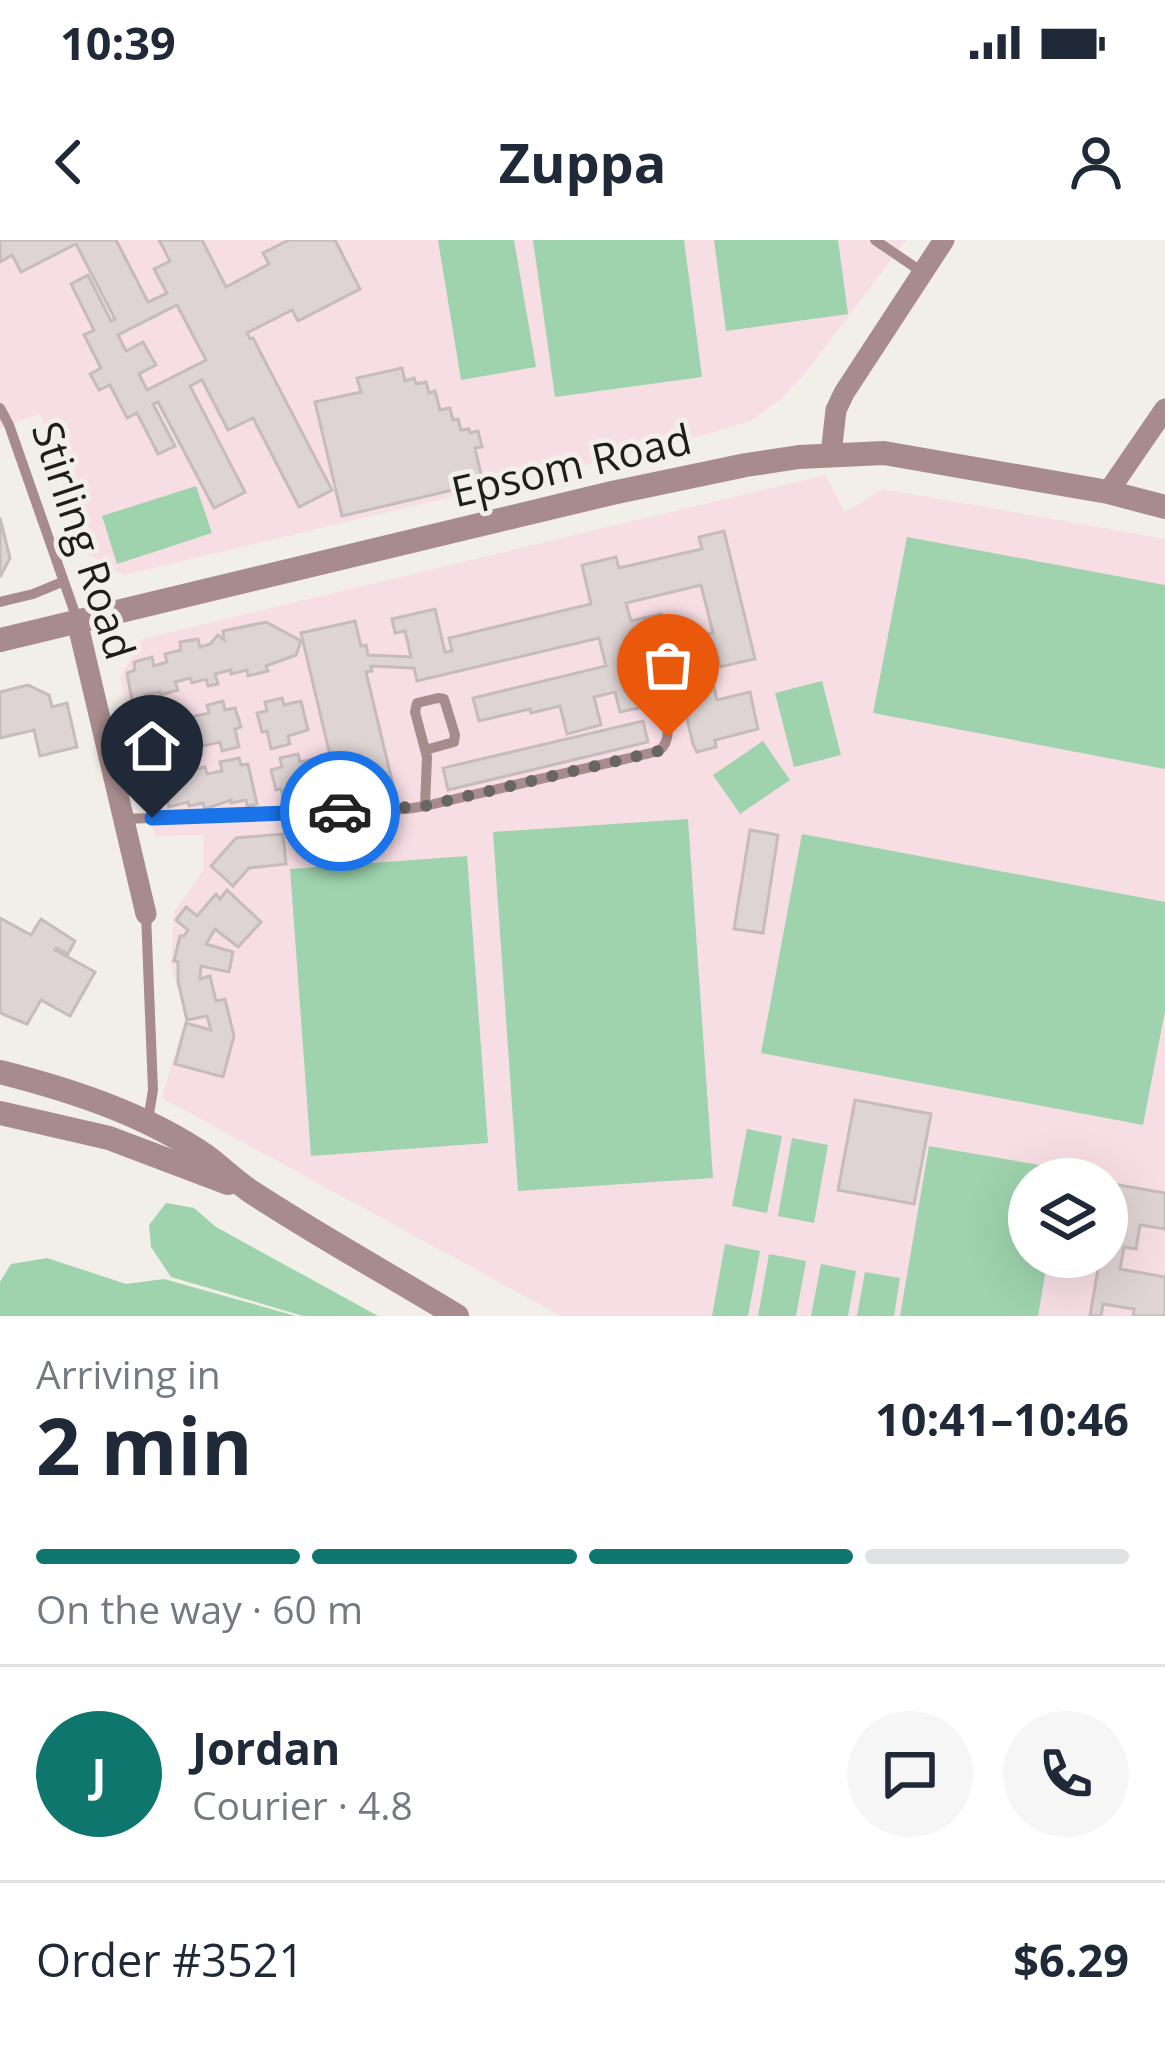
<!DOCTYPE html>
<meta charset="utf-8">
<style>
:root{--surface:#fff;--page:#f6f6f7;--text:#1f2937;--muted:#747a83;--line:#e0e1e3;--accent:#0f766e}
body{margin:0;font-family:"Open Sans",sans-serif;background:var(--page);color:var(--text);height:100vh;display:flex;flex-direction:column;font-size:45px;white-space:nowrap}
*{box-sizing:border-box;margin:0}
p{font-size:39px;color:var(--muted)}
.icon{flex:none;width:66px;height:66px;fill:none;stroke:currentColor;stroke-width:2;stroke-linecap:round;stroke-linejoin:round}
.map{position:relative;height:1076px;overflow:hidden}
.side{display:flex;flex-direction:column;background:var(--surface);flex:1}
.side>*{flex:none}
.tools{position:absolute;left:1008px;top:918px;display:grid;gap:24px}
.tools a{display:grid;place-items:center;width:120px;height:120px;border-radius:50%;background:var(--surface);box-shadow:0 12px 48px #0002;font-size:60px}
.pin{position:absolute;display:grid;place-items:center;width:102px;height:102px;color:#fff;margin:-123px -51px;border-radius:50% 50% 50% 0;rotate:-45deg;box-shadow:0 0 12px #0007}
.pin .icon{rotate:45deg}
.courier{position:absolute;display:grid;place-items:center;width:120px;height:120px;margin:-60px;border:9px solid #1a73e8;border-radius:50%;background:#fff;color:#222;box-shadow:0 3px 15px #0007}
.headline em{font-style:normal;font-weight:700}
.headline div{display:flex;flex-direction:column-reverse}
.headline{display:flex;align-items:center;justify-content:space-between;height:204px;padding:0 36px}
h1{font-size:78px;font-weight:700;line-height:90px}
.bar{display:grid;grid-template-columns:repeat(4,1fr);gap:18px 12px;align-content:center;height:144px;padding:0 36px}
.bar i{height:15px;border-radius:9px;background:var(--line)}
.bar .active{background:var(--accent)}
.bar p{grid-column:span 4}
.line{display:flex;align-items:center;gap:30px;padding:0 36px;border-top:3px solid var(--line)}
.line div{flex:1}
.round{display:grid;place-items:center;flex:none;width:126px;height:126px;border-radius:63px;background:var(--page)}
.status{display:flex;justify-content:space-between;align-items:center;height:84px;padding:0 60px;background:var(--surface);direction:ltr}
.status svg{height:33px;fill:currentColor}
header{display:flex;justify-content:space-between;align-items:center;height:156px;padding:0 36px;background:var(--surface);font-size:54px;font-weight:700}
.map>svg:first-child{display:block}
.education{fill:#f7dee5;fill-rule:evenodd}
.green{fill:#9ed3ad}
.building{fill:#ded4d3;stroke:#c5bcbb;stroke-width:3;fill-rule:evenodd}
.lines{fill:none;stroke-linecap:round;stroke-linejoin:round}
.service{stroke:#a88b8d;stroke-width:10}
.minor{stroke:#a88b8d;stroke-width:21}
.tertiary{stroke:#a88b8d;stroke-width:24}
.done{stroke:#686662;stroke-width:12;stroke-dasharray:0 21.6}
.route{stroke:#1a73e8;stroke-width:15}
.labels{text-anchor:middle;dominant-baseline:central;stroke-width:10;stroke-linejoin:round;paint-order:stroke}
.street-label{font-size:42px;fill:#1e1d1a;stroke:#f1efe8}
</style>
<div class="status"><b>10:39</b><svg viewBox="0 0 49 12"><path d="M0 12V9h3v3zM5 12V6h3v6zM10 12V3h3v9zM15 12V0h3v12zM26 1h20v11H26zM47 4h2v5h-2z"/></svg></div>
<header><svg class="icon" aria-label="back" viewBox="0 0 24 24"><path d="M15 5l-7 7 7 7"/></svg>Zuppa<svg class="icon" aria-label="person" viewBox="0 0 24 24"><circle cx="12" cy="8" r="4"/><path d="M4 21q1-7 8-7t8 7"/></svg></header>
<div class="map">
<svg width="1165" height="1076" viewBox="0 0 1165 1076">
<rect width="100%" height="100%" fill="#f1efe8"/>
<g class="education">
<polygon points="0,0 906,0 806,132 782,158 751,181 661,207 124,335 87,314 40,174 0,188"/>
<path d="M825,235L845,272L883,249L1165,299V1076H561L162,858L185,779L171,724L174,672L204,630L203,595L155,596L120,437L142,399ZM1029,939H1107V1017H1029Z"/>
</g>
<g class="green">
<polygon points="438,0 514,0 536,127 461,140"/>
<polygon points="533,0 684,0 702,137 555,157"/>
<polygon points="714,0 838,0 848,74 726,91"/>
<polygon points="196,246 212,293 117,324 102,276"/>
<polygon points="907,297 1165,345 1165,529 873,473"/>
<polygon points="822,441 841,515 794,527 775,453"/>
<polygon points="763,501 790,540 740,574 713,535"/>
<polygon points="688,579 713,938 518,951 493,592"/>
<polygon points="802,594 1165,662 1165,771 1143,885 761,813"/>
<polygon points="467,616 488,903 311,916 290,629"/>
<polygon points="747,889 782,896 767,973 732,966"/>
<polygon points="792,898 828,905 814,983 778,976"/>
<polygon points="929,906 1063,929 1062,939 1029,939 1029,1017 1048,1017 1038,1076 900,1076"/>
<polygon points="166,963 194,968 216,987 378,1076 303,1076 171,1037 151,1007 149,985"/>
<polygon points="725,1004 760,1011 748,1076 712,1076"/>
<polygon points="769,1014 806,1021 796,1076 758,1076"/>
<polygon points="47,1018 126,1044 164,1039 296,1076 0,1076 0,1042 11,1024"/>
<polygon points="821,1024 856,1031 848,1076 811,1076"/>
<polygon points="865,1032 900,1038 894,1076 857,1076"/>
</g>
<g class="building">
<path d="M0,0H116L148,62L167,53L154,29L170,21L159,0H202L226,47L269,24L263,13L289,0H335L360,49L298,81L292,70L247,93L250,99L253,98L332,250L299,267L253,178L228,190L202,140L190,146L245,252L214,268L158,162L153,164L175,206L158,214L137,173L127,178L110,145L99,150L90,134L101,128L84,95L94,90L71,44L88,35L111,81L115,79L76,4L21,32L12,15L0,22ZM177,65L206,120L147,150L139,134L156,125L143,102L126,111L118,95Z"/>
<polygon points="402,128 405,141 414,138 416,144 426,142 429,153 435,151 440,170 450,168 453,180 458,179 461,190 469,189 470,193 478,191 482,207 475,208 483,243 342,276 315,162 361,152 357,138"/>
<polygon points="0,278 10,318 0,337"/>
<polygon points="724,291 755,419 720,427 718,418 711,420 712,425 709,426 717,460 750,452 758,489 715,500 716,507 697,512 693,504 670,407 700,400 699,396 713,393 701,345 626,363 631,381 661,374 669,408 640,415 641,418 647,416 654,444 638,448 643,467 620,472 615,452 594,457 601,485 567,494 560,466 531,473 530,469 479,481 473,458 606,426 599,398 417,441 414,428 371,426 372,431 366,432 395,553 342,566 301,393 355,381 361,406 366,405 368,415 411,417 405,391 395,393 392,379 435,369 445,412 452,411 449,398 591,364 582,325 616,317 619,328 702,309 699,297"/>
<polygon points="266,382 301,401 296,415 266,426 268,431 248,436 247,430 231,434 231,430 215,434 218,444 208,446 206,439 192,443 190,438 175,442 178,450 160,455 160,452 145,455 148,469 134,472 127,433 135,430 134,422 152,417 154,426 167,422 165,414 181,410 180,402 198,399 200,407 210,404 218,395 224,400 223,391"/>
<polygon points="28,445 49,455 52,467 67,463 77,507 40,516 34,490 0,498 0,452"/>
<polygon points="282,458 284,465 301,461 308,490 288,496 290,504 271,509 267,491 262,492 257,473 267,471 265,462"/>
<polygon points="223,461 225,470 235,468 239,480 241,487 235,489 239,507 222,511 220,502 180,511 183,521 163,526 159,506 155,507 151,487 160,485 158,477 176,473 178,480 209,473 207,465"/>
<polygon points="643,481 648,502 448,550 443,528"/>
<polygon points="298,514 300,522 315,519 322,548 302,553 304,562 285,567 281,549 276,550 271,530 282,527 280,518"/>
<polygon points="239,518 241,525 248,524 257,564 247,566 246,560 231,563 231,560 205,569 203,563 189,566 188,562 169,567 162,537 179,533 178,528 195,523 197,529 205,527 207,534 222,531 220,522"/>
<polygon points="750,590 778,595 763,693 734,689"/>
<polygon points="283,594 286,624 249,628 233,646 211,626 236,598"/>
<polygon points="227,650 261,682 238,707 215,689 206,704 233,712 229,732 201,726 200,739 210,736 216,761 225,759 234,796 223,837 175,824 186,783 211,790 207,776 187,780 178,741 178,722 174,721 180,696 184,696 188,690 176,680 186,667 197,676 216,654 220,659"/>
<polygon points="0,678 31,695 41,679 75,701 68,714 56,708 55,710 95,732 70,776 41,760 27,784 0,773"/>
<polygon points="855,860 931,874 914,964 838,950"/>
<polygon points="1113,944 1165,953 1165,989 1140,985 1136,1009 1124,1007 1120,1029 1165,1037 1165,1076 1133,1076 1134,1069 1103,1064 1101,1076 1090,1076 1100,1017 1107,1017 1107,977"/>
</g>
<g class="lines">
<g class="service">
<polyline points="875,0 922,32"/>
<polyline points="0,168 9,185 77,379"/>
<polyline points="0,362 33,354 62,342"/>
<polyline points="425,510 454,502 455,495 444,459 438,458 417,463 415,472 427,517 425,566"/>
<path d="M123,579L406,569L425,566L659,511C676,497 664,473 659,455"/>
<polyline points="146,674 153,850 148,880"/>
</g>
<g class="minor">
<polyline points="831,214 836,170 844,153 944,0"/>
<polyline points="1108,252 1165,169"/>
<polyline points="77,381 146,674"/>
</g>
<g class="tertiary">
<polyline points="0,400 612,253 746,225 799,217 884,213 1108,252 1165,267"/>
<path d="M0,832C71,850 145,874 206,916C221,927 234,940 250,951C317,995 388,1034 457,1076"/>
<polyline points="0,873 109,898 228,943"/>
</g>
</g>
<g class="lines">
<polyline class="done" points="340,571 425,566 659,511 666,505 668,497"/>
<polyline class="route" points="152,578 340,571"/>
</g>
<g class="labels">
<g class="street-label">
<text transform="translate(571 224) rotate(-13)">Epsom Road</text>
<text transform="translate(85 300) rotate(72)">Stirling Road</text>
</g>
</g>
</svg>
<div class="tools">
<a><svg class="icon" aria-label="layers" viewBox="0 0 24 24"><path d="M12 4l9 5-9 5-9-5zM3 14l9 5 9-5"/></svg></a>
</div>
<div class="pin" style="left:668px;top:497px;background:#ea580c"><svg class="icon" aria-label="bag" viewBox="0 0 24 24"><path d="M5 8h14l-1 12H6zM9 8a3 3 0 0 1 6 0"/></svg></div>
<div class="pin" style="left:152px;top:578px;background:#1f2937"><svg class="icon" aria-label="home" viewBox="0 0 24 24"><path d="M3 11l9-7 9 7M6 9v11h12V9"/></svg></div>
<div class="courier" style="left:340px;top:571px"><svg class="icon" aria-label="car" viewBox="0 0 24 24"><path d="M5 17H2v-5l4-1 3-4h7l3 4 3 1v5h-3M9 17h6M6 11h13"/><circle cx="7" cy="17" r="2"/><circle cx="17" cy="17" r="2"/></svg></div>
</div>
<section class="side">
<div class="headline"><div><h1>2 min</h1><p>Arriving in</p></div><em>10:41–10:46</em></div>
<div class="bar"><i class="active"></i><i class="active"></i><i class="active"></i><i></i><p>On the way · 60 m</p></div>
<div class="line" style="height:216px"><b class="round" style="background:var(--accent);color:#fff">J</b><div><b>Jordan</b><p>Courier · 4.8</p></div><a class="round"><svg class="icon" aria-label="chat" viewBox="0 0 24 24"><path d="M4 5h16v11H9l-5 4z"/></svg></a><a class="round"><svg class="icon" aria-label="phone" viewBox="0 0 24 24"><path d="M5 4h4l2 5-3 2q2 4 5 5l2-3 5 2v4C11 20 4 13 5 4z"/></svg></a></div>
<div class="line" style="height:156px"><div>Order #3521</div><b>$6.29</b></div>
</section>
